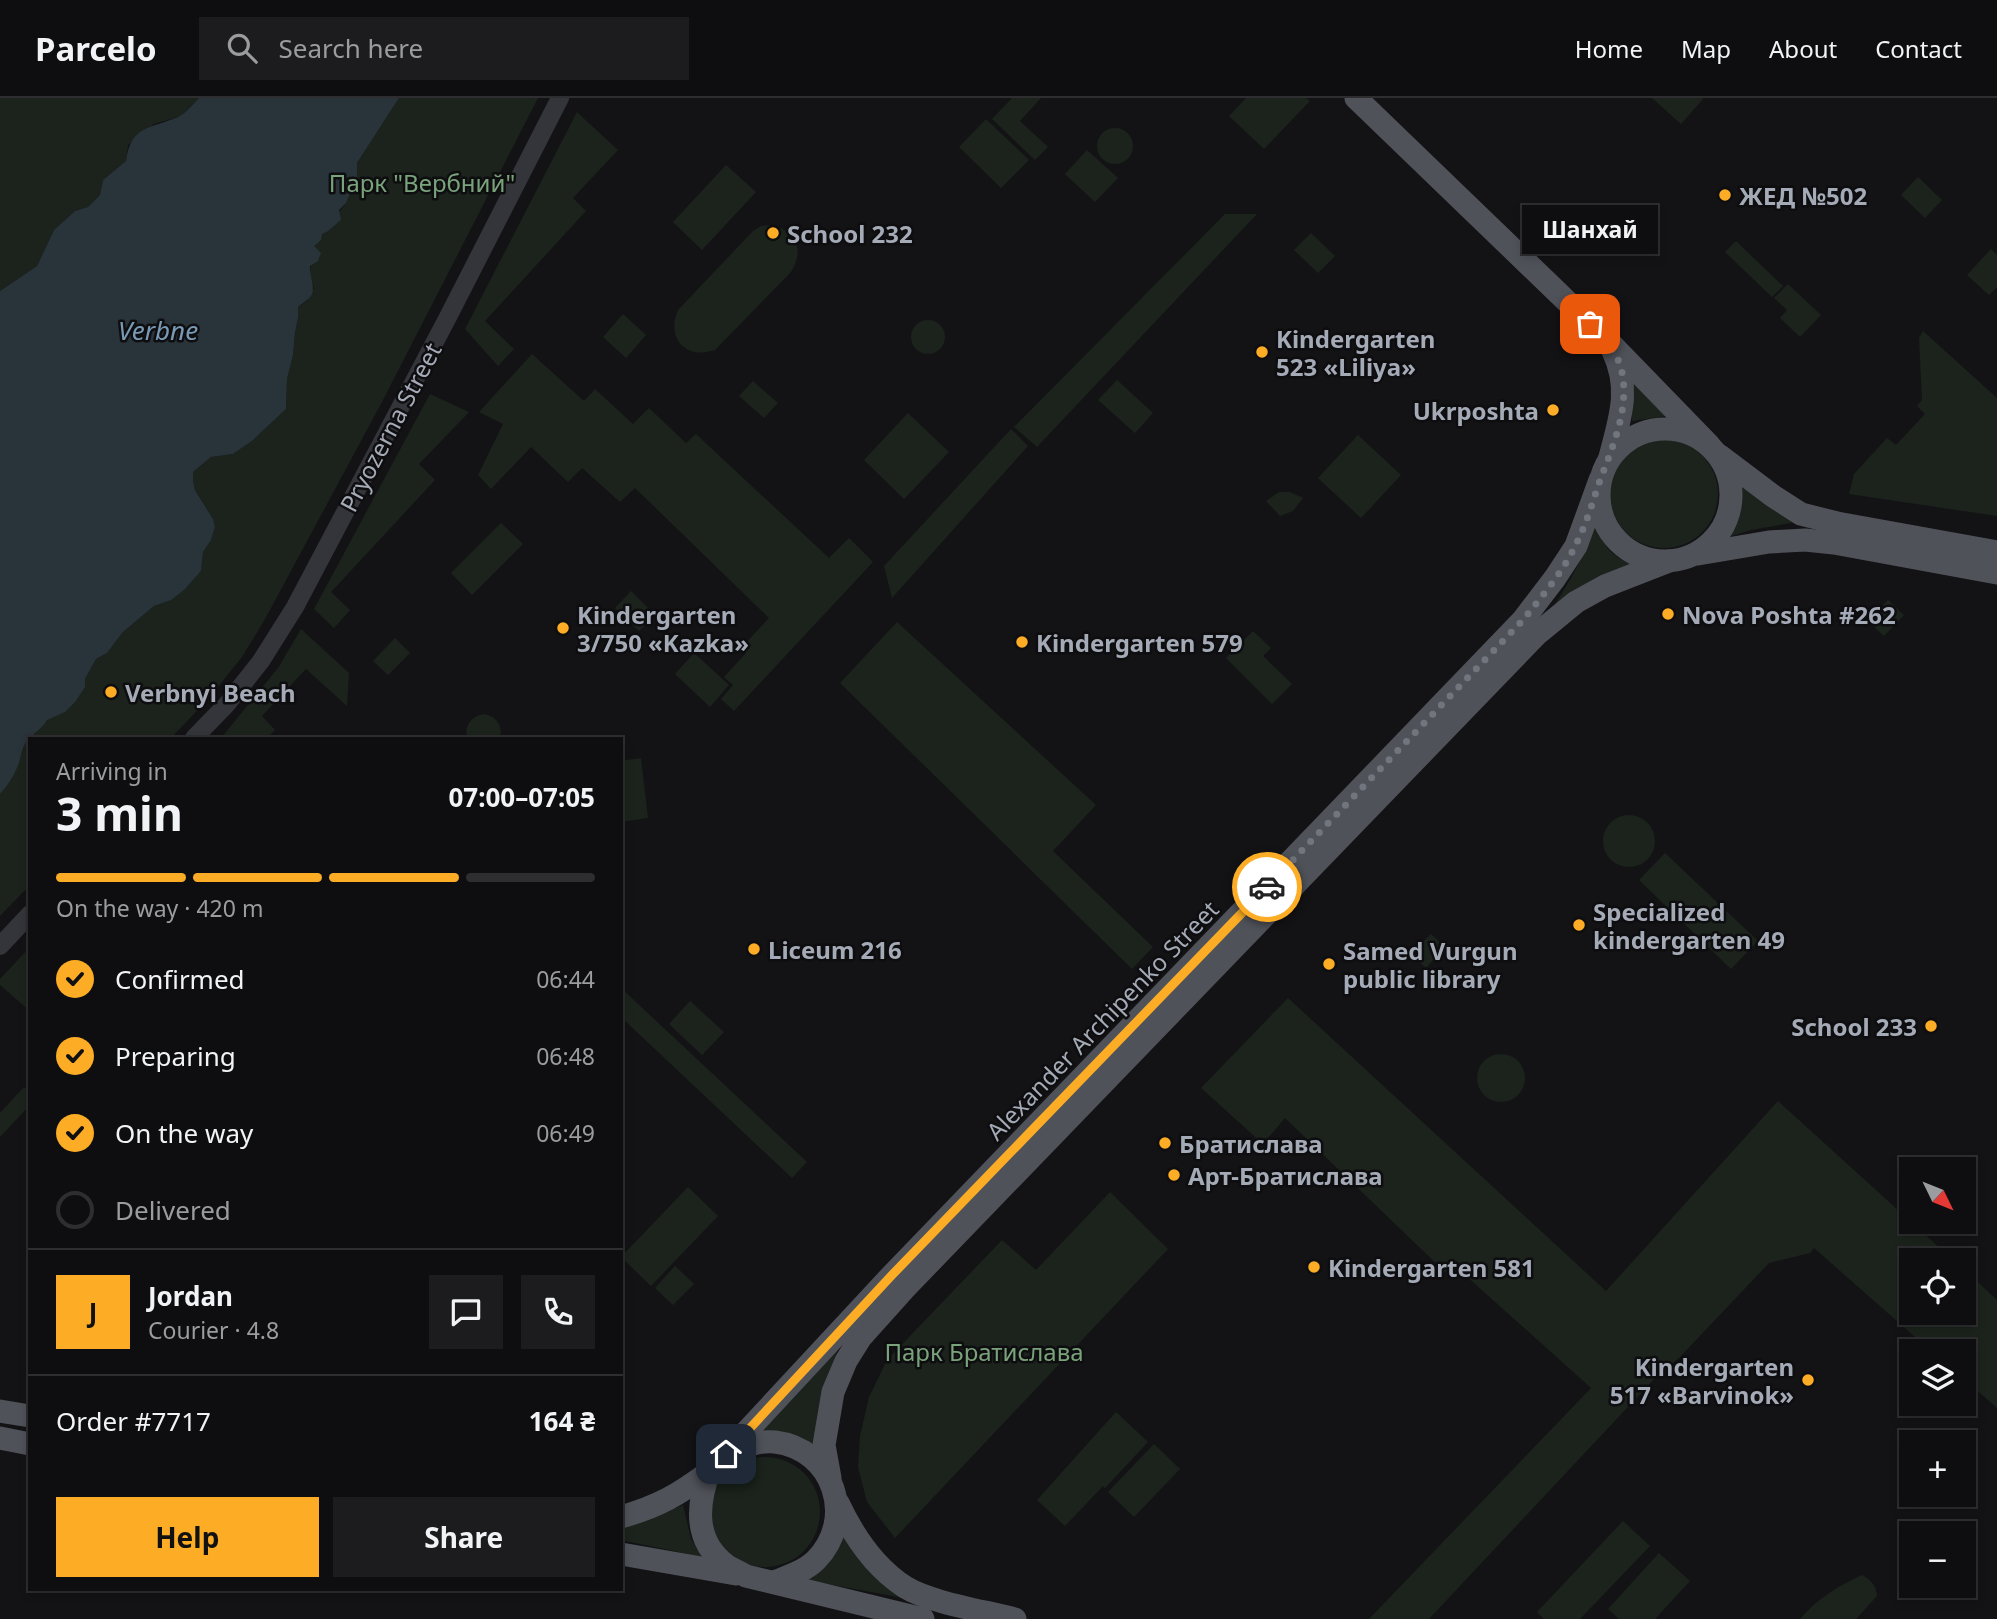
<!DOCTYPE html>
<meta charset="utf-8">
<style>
:root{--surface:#0e0e10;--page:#1c1c1e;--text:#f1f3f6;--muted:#9b9c9f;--line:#2e2e30;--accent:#fcad25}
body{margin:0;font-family:"Noto Sans",sans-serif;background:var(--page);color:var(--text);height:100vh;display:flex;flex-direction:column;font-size:26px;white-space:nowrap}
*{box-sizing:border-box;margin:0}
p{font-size:23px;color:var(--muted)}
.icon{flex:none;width:38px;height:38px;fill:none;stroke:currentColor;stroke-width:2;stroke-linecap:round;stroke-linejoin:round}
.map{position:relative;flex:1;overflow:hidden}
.drawer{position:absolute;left:28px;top:639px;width:595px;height:854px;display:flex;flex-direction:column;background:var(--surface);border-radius:0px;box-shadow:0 4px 10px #0003,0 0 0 2px var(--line)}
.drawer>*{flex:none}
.needle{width:46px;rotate:133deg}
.fabs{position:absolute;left:1899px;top:1059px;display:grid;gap:14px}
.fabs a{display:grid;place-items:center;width:77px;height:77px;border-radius:0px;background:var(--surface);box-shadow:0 4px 10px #0003,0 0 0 2px var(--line);font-size:35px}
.pin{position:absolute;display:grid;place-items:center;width:60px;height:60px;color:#fff;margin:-30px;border-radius:14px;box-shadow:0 4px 10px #0006}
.courier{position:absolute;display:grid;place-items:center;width:70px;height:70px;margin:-35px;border:5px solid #fcad25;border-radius:50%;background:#fff;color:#222;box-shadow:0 2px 9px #0007}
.bubble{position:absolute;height:49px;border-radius:0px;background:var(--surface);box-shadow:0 4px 10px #0003,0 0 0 2px var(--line);font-size:23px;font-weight:700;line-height:49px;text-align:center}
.summary em{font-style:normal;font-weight:700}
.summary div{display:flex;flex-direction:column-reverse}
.summary{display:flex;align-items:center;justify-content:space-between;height:119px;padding:0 28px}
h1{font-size:46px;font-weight:700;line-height:52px}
.bar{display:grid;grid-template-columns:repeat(4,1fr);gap:10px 7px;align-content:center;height:84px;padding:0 28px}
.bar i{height:9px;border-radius:5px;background:var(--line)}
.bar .current{background:var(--accent)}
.bar p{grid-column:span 4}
.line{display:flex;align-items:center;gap:18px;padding:0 28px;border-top:2px solid var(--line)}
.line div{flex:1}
.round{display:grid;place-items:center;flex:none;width:74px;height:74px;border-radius:0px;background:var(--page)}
ol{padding:0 28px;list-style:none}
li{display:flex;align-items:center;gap:21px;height:77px}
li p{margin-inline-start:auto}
li .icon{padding:7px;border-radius:50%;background:var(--accent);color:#111;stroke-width:4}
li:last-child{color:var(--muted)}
li i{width:38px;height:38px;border:4px solid var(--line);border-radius:50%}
.cta{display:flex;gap:14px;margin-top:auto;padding:14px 28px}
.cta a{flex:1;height:80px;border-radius:0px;background:var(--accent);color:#111;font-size:28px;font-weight:700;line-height:80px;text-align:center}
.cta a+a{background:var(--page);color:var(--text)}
header{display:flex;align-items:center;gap:42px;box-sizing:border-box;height:98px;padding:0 35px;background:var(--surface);border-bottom:2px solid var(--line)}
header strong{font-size:33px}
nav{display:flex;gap:38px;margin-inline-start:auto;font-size:24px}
.search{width:490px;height:63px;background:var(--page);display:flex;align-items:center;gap:18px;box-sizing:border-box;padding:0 24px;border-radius:0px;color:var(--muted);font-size:26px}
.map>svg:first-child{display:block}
.green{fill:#1b231c}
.water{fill:#29333a}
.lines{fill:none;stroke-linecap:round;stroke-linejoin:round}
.minor{stroke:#34353a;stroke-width:18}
.major{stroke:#50525a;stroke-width:23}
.done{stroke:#71757e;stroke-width:7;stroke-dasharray:0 12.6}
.route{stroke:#fcad25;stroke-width:9}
.poi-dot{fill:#fcad25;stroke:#0e0e10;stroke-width:2.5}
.labels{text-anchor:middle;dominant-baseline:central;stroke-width:5;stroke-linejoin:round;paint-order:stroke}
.park-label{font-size:24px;fill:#7aa37b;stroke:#0e0e10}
.poi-label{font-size:24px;font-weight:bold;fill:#a4aab6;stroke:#0e0e10;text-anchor:start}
.street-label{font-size:24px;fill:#a4aab6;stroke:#0e0e10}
.water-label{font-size:26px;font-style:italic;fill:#799ab4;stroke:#0e0e10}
</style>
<header>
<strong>Parcelo</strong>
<div class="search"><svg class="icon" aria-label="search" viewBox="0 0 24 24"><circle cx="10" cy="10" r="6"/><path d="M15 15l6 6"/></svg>Search here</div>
<nav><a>Home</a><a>Map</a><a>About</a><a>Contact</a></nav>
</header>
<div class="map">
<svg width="1997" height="1521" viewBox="0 0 1997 1521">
<rect width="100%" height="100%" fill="#131315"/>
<g class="green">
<polygon points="0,0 199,0 181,18 154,26 128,47 126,63 103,82 100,97 88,109 75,113 54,132 37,168 0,193"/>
<path d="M399,0H538L382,304L264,523L242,559L209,600L171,640H30V787L0,818V696C9,686 16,675 20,662C21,657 22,651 25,646C31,636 42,632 47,622L85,581L96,561L107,555L123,534L154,508L170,502L201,473L203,454L211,442L215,429L213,421L195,392L193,383V374L211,359L233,356L252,343L286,311L287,281L293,257L295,235L298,220V209L307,203L314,190L310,176L313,148L346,105L357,65Z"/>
<polygon points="1012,0 1041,0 1020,23 1048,49 1035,62 992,21"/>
<polygon points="1246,0 1306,0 1310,3 1264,51 1229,18"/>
<polygon points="1652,0 1702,0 1703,1 1681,26"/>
<polygon points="577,14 618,52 573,100 586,113 485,223 514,251 498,268 465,231"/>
<polygon points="986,21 1029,62 1001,90 959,49"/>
<circle cx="1115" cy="48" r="18"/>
<polygon points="1087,52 1118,80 1095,104 1065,76"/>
<polygon points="726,67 756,94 702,152 673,124"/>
<polygon points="1918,79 1942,102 1925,120 1901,97"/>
<polygon points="1225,116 1257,116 1037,349 1014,329"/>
<path d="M770,127C796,132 805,152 791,174L715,252C685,262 666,240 678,212L753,133L761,128Z"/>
<polygon points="1311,135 1335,158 1318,175 1294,152"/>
<polygon points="1736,143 1783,188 1772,199 1725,154"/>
<polygon points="1991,151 1997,157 1997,189 1989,197 1967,177"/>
<polygon points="1788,186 1821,217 1800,239 1780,220 1787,212 1774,200"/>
<polygon points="623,216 646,237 626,260 603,239"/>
<circle cx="928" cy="239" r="17"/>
<polygon points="1923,233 1997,300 1997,418 1849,396 1854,376 1887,340 1896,347 1925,316 1917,308 1922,302 1919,240"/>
<polygon points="532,256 584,303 595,291 633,326 649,310 686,345 696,336 829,460 849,440 873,464 734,613 721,601 733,587 724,579 746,555 741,550 769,520 635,390 620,404 582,370 568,384 531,349 491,391 478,377 503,326 479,314"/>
<polygon points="1627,270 1673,317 1632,323 1631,298"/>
<polygon points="1117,282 1153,315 1135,335 1098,302"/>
<polygon points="753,283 778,305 764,320 739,298"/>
<polygon points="430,296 469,314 419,366 435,382 331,494 350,512 334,530 314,511"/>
<polygon points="908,315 949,354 904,401 864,362"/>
<polygon points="1011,331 1028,348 892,500 884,468"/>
<polygon points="1358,337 1401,377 1361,420 1318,380"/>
<circle cx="1664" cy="396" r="54"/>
<polygon points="1741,382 1802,423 1751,432 1728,439 1740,411"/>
<polygon points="1279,394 1290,394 1303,400 1293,413 1280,418 1266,403"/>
<polygon points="501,425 523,446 472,497 451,475"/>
<path d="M1595,428C1606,451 1612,459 1636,468L1554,508C1571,482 1584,457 1595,428Z"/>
<polygon points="631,493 655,517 639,533 615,510"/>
<polygon points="1888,502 1904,517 1884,538 1868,523"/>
<polygon points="897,524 1096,707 1053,753 1153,849 1132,871 840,585"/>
<polygon points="301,531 349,575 347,608 306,571 262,618 275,632 267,640 221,640 278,570"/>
<polygon points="1253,533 1271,550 1263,558 1292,586 1272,606 1226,560"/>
<polygon points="395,540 410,555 388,577 373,563"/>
<polygon points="694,555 729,587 710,609 675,576"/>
<path d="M483,616C496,618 503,627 500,640H467C464,628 471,619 483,616Z"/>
<polygon points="641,660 648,720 621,724 621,663"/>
<circle cx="1629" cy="743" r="26"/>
<polygon points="1665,755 1758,843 1731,871 1639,782"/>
<polygon points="1431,836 1445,849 1426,870 1411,856"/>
<polygon points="30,849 30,913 0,887 0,881"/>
<polygon points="621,890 807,1064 792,1080 623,921 621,922"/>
<polygon points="1288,900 1606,1193 1778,1003 1953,1162 1911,1162 1911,1214 1964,1214 1964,1171 1997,1202 1997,1310 1964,1281 1964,1253 1931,1253 1814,1150 1810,1155 1769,1165 1680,1259 1656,1279 1429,1521 1369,1521 1591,1290 1454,1167 1445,1174 1285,1020 1263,1046 1201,990"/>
<polygon points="690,903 724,934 702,957 669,926"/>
<circle cx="1501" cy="980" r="24"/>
<polygon points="24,989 30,994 30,1007 0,1039 0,1015"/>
<polygon points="688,1089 718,1118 651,1188 621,1159"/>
<polygon points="1110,1094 1168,1151 895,1440 867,1404 858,1369 860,1338 869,1299 887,1262 1002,1142 1036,1172"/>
<polygon points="675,1168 694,1186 673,1207 655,1190"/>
<path d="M838,1251C824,1285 817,1317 814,1353L755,1335Z"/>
<polygon points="1116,1314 1148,1344 1105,1390 1103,1388 1065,1428 1037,1402"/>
<polygon points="1154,1346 1180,1371 1134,1419 1108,1394"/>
<circle cx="765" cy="1414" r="55"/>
<polygon points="683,1407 691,1441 702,1459 621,1442 621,1429 650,1421"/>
<polygon points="1623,1423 1650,1448 1580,1521 1544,1521 1537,1514"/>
<path d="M842,1436L909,1501L806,1482C826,1468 834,1459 842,1436Z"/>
<polygon points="1659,1455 1690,1483 1655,1521 1619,1521 1608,1511"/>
<path d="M1862,1477C1872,1483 1876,1487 1877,1498L1856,1521H1800C1816,1502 1839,1487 1862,1477Z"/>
</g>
<path class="water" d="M199,0H399L357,65V78L346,105L339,112L341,122L328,133L322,136L321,142L314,148L321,155L318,163L310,168C309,180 319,193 307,202C304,205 301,206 298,209V220L295,235L293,257L287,281L286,311L252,343L233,356L211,359L193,374V383L195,392L213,421L215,429L211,442L203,454L201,473L184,492L171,502L154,508L123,534L107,555L96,561L85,581V589L75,604L65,614L47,622C42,632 31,636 25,646C22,651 21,657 20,662C16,675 9,686 0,696V193L37,168L54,132L75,113L88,109L100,97L103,82L126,63C131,27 150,31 178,19C186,15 193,6 199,0Z"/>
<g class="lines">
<g class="minor">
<polyline points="194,640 227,606 261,563 295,509 448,219 560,0"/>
<polyline points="0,848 30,816"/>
</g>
<g class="major">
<polyline points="1356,0 1609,244 1709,347"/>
<circle cx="1665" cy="397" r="66"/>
<polyline points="1720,358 1773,398 1801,416 1837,425 1997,454"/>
<path d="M1610,359C1620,320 1631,291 1613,253"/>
<polyline points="1698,456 1769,444 1805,442 1834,445 1997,475"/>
<polyline points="0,1313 30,1318"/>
<polyline points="0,1340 30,1346"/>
<path d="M729,1355C743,1349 759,1342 775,1344C833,1351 857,1420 816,1462C805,1473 789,1478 774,1484"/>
<polyline points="830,1380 824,1347 833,1294 846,1263 861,1239 905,1190 1537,536 1576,504 1605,488 1669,463"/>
<path d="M838,1405C853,1437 874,1469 905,1489C931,1505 985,1513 1015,1521"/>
<path d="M621,1419C659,1408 678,1397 709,1374"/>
<polyline points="621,1456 736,1476"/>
<path d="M923,1521L746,1478C739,1474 732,1471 726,1467C694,1443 697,1407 709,1374L892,1177L1523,522L1555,480L1576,448L1600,382"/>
</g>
</g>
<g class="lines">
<path class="done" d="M1267,789L1523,522C1542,498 1563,474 1576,446C1586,427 1592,406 1599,385C1612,350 1631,309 1621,270C1616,252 1603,239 1590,226"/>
<polyline class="route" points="726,1356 892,1177 1267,789"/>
</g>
<g class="poi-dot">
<circle cx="1725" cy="97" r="7"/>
<circle cx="773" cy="135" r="7"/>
<circle cx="1262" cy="254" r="7"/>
<circle cx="1553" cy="312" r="7"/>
<circle cx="1668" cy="516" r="7"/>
<circle cx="563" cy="530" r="7"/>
<circle cx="1022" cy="544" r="7"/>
<circle cx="111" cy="594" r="7"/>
<circle cx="1579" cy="827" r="7"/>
<circle cx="754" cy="851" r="7"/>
<circle cx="1329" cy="866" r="7"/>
<circle cx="1931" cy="928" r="7"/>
<circle cx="1165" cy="1045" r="7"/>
<circle cx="1174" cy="1077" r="7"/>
<circle cx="1314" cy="1169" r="7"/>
<circle cx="1808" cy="1282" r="7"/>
</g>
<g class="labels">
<g class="park-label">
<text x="422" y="84">Парк "Вербний"</text>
<text x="984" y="1253">Парк Братислава</text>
</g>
<g class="poi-label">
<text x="1739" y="97">ЖЕД №502</text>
<text x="787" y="135">School 232</text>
<text x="1276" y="240">Kindergarten<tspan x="1276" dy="28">523 «Liliya»</tspan></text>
<text x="1539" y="312" text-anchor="end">Ukrposhta</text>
<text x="577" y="516">Kindergarten<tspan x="577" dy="28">3/750 «Kazka»</tspan></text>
<text x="1682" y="516">Nova Poshta #262</text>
<text x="1036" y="544">Kindergarten 579</text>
<text x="125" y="594">Verbnyi Beach</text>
<text x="1593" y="813">Specialized<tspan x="1593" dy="28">kindergarten 49</tspan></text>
<text x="768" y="851">Liceum 216</text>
<text x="1343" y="852">Samed Vurgun<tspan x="1343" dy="28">public library</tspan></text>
<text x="1917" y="928" text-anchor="end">School 233</text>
<text x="1179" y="1045">Братислава</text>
<text x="1188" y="1077">Арт-Братислава</text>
<text x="1328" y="1169">Kindergarten 581</text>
<text x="1794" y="1268" text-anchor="end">Kindergarten<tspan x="1794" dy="28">517 «Barvinok»</tspan></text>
</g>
<g class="street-label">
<text transform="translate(390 329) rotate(-62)">Pryozerna Street</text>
<text transform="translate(1102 922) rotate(-46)">Alexander Archipenko Street</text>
</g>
<g class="water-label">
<text x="158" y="232">Verbne</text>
</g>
</g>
</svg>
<div class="fabs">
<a><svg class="needle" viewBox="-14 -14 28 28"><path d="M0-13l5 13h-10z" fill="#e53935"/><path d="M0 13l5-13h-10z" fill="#9b9c9f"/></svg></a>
<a><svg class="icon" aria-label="locate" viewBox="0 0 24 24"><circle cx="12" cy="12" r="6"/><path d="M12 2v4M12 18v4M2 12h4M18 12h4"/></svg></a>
<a><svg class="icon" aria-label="layers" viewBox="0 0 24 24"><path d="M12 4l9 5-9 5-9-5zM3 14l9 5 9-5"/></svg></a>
<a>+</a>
<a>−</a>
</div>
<div class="pin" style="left:1590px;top:226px;background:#ea580c"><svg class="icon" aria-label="bag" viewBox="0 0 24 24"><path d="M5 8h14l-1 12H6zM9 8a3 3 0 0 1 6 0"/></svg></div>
<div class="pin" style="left:726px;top:1356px;background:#1f2937"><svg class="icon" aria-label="home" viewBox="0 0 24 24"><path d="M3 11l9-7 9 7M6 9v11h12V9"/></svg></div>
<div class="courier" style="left:1267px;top:789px"><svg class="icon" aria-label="car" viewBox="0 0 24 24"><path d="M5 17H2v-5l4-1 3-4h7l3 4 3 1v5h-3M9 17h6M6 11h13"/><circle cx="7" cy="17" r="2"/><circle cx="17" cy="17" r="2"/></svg></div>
<div class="bubble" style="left:1522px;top:107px;width:136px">Шанхай</div>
<section class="drawer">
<div class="summary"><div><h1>3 min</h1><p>Arriving in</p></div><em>07:00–07:05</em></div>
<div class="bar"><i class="current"></i><i class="current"></i><i class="current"></i><i></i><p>On the way · 420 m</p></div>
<ol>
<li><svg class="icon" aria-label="check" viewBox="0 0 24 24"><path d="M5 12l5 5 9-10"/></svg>Confirmed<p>06:44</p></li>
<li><svg class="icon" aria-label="check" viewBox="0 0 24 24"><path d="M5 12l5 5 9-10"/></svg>Preparing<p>06:48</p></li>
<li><svg class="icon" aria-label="check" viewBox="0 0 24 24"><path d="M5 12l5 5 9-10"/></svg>On the way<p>06:49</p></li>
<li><i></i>Delivered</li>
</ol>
<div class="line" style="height:126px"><b class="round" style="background:var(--accent);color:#111">J</b><div><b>Jordan</b><p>Courier · 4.8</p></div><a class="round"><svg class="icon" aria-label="chat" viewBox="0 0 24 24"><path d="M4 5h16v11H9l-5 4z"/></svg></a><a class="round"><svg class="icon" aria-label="phone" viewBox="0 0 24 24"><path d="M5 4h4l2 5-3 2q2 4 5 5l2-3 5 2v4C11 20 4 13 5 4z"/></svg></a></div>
<div class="line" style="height:91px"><div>Order #7717</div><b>164 ₴</b></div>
<div class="cta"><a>Help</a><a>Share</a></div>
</section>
</div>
